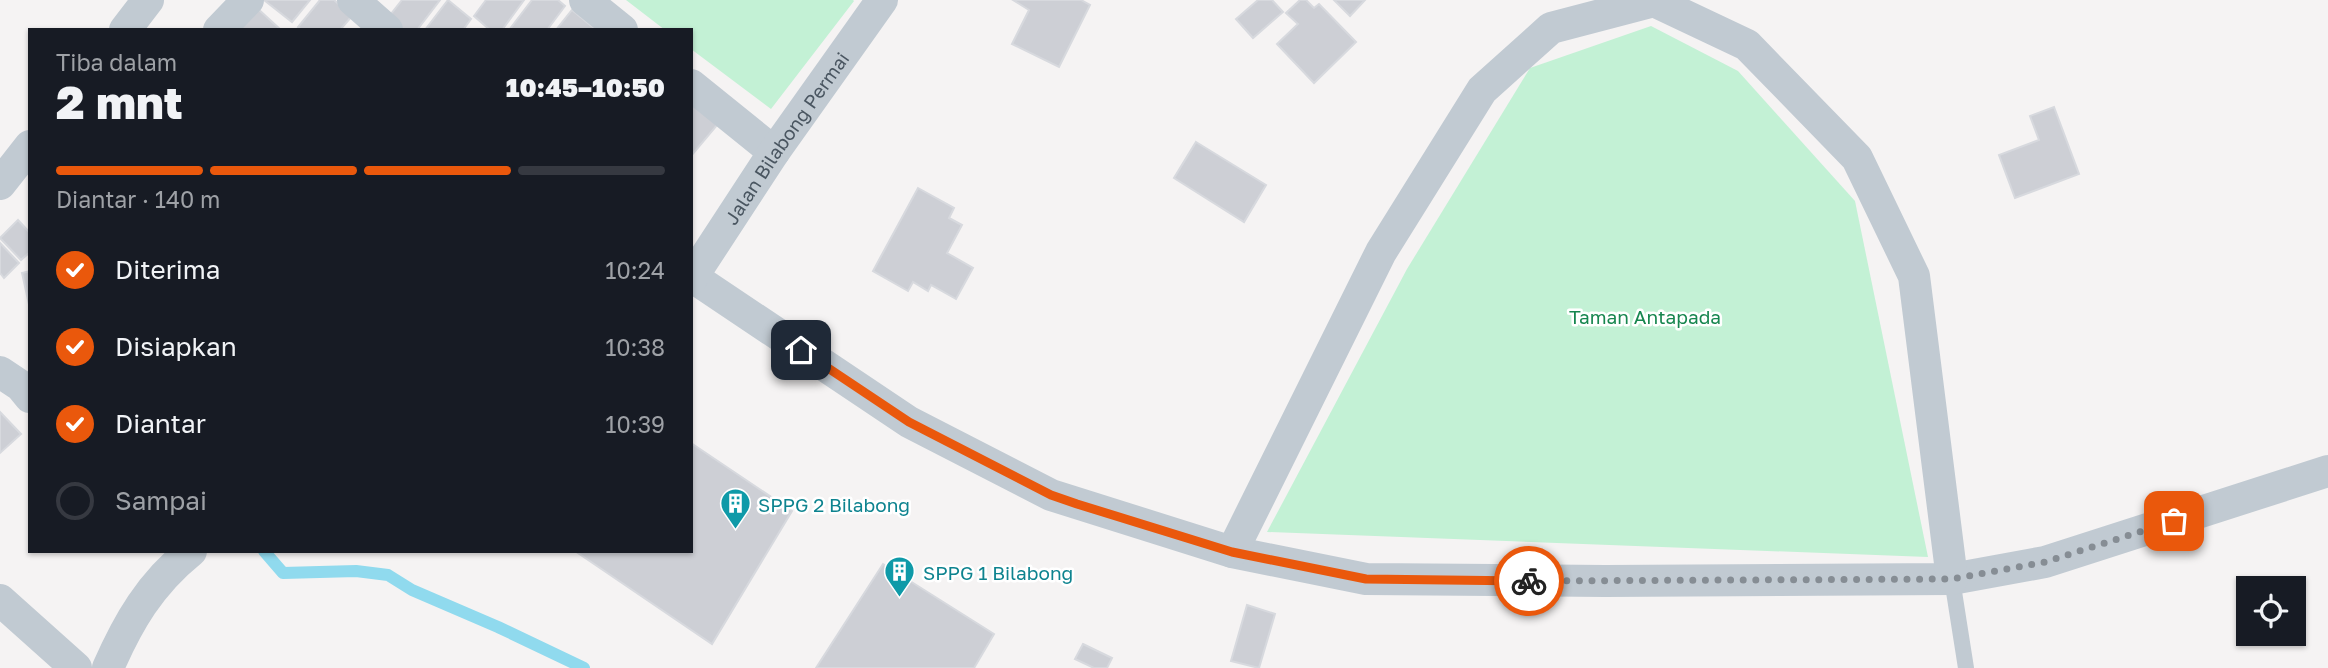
<!DOCTYPE html>
<html lang="id">
<meta charset="utf-8">
<style>
:root{--surface:#171b24;--page:#20242c;--text:#f1f3f6;--muted:#9ea1a6;--line:#363941;--accent:#ea580c}
body{margin:0;font-family:"Golos Text",sans-serif;background:var(--page);color:var(--text);height:100vh;display:flex;flex-direction:column;font-size:26px;white-space:nowrap}
*{box-sizing:border-box;margin:0}
p{font-size:23px;color:var(--muted)}
.icon{flex:none;width:38px;height:38px;fill:none;stroke:currentColor;stroke-width:2;stroke-linecap:round;stroke-linejoin:round}
.map{position:relative;flex:1;overflow:hidden}
.side{position:absolute;left:28px;top:28px;width:665px;height:525px;display:flex;flex-direction:column;background:var(--surface);border-radius:0px;box-shadow:0 2px 5px #0004}
.side>*{flex:none}
.tools{position:absolute;left:2236px;top:576px;display:grid;gap:14px}
.tools a{display:grid;place-items:center;width:70px;height:70px;border-radius:0px;background:var(--surface);box-shadow:0 2px 5px #0004;font-size:35px}
.pin{position:absolute;display:grid;place-items:center;width:60px;height:60px;color:#fff;margin:-30px;border-radius:14px;box-shadow:0 4px 10px #0006}
.courier{position:absolute;display:grid;place-items:center;width:70px;height:70px;margin:-35px;border:5px solid #ea580c;border-radius:50%;background:#fff;color:#222;box-shadow:0 2px 9px #0007}
.head em{font-style:normal;font-weight:800}
.head div{display:flex;flex-direction:column-reverse}
.head{display:flex;align-items:center;justify-content:space-between;height:119px;padding:0 28px}
h1{font-size:46px;font-weight:800;line-height:52px}
.bar{display:grid;grid-template-columns:repeat(4,1fr);gap:10px 7px;align-content:center;height:84px;padding:0 28px}
.bar i{height:9px;border-radius:5px;background:var(--line)}
.bar .active{background:var(--accent)}
.bar p{grid-column:span 4}
ol{padding:0 28px;list-style:none}
li{display:flex;align-items:center;gap:21px;height:77px}
li p{margin-inline-start:auto}
li .icon{padding:7px;border-radius:50%;background:var(--accent);color:#fff;stroke-width:4}
li:last-child{color:var(--muted)}
li i{width:38px;height:38px;border:4px solid var(--line);border-radius:50%}
.map>svg:first-child{display:block}
.green{fill:#c3f1d5}
.lines{fill:none;stroke-linecap:round;stroke-linejoin:round}
.stream{stroke:#90daee;stroke-width:12}
.building{fill:#cdcfd5;stroke:#d7d9de;stroke-width:2}
.lane{stroke:#c1cad2;stroke-width:16}
.street{stroke:#c1cad2;stroke-width:32}
.done{stroke:#868d94;stroke-width:7;stroke-dasharray:0 12.6}
.route{stroke:#ea580c;stroke-width:9}
.labels{text-anchor:middle;dominant-baseline:central;stroke-width:5;stroke-linejoin:round;paint-order:stroke}
.street-label{font-size:19px;fill:#4a5661;stroke:#fff}
.park-label{font-size:19px;fill:#17864f;stroke:#fff}
.culture-label{font-size:19px;fill:#0d838f;stroke:#fff;text-anchor:start}
</style>
<div class="map">
<svg width="2328" height="668" viewBox="0 0 2328 668">
<rect width="100%" height="100%" fill="#f5f3f3"/>
<g class="green">
<polygon points="626,0 853,0 854,1 771,109 691,49 691,30 665,30"/>
<polygon points="1651,26 1738,71 1855,201 1928,557 1267,532 1407,269 1530,68"/>
</g>
<g class="lines">
<polyline class="stream" points="264,551 283,573 356,571 388,575 412,590 498,627 584,668"/>
</g>
<g class="building">
<polygon points="264,0 310,0 292,22"/>
<polygon points="320,0 334,0 352,16 340,30 302,30 298,27"/>
<polygon points="402,0 440,0 417,30 391,30 383,24"/>
<polygon points="448,0 471,19 463,30 425,30"/>
<polygon points="486,0 524,0 502,30 490,30 474,16"/>
<polygon points="532,0 558,0 565,6 547,30 509,30"/>
<polygon points="1013,0 1081,0 1090,5 1059,67 1012,44 1029,10"/>
<polygon points="1258,0 1272,0 1283,12 1253,38 1236,19"/>
<polygon points="1300,0 1306,0 1314,8 1319,4 1356,42 1314,83 1277,44 1298,24 1286,13"/>
<polygon points="1334,0 1365,0 1350,16"/>
<polygon points="257,8 281,30 238,30"/>
<polygon points="572,10 595,29 594,30 556,30"/>
<polygon points="691,102 718,124 691,156"/>
<polygon points="2054,107 2079,174 2015,198 1999,155 2039,140 2030,116"/>
<polygon points="1196,142 1266,185 1244,222 1174,178"/>
<polygon points="918,188 954,208 949,218 962,225 947,253 973,268 956,299 931,285 928,291 913,282 908,291 873,271"/>
<polygon points="18,220 30,233 30,252 21,260 0,238"/>
<polygon points="0,243 19,263 4,278 0,273"/>
<polygon points="30,271 30,309 22,273"/>
<polygon points="0,412 21,434 0,453"/>
<polygon points="691,443 792,511 712,644 575,551 691,551"/>
<polygon points="883,564 994,634 974,668 816,668"/>
<polygon points="1247,605 1275,614 1259,668 1231,661"/>
<polygon points="1083,644 1112,658 1107,668 1094,668 1075,659"/>
</g>
<g class="lines">
<polyline class="lane" points="1952,579 1966,668"/>
<g class="street">
<polyline points="353,0 387,30"/>
<polyline points="585,0 622,30"/>
<polyline points="125,30 148,0"/>
<polyline points="219,30 248,0"/>
<polyline points="691,85 774,152"/>
<polyline points="0,184 30,146"/>
<polyline points="691,276 909,422 1051,495 1232,552 1366,579 1605,581 1952,579 2045,562 2328,471"/>
<path id="s1" d="M691,279L774,152L882,0"/>
<polyline points="0,372 21,386 30,397"/>
<polyline points="1232,552 1381,252 1482,90 1551,28 1654,1 1747,45 1857,158 1914,276 1952,579"/>
<polyline points="0,600 76,668"/>
<path d="M108,668C128,622 150,584 191,551"/>
</g>
</g>
<g class="lines">
<polyline class="done" points="1529,581 1952,579 2045,562 2174,521"/>
<polyline class="route" points="801,350 909,422 1051,495 1077,504 1232,552 1366,579 1529,581"/>
</g>
<defs>
<symbol id="building-pin" viewBox="-11 -11 22 30"><path d="M0 17L-7.5 6A9.5 9.5 0 1 1 7.5 6Z" fill="#0f9aa8" stroke="#fff"/><path d="M-4-6H4V6H1V3H-1V6H-4ZM-2.5-4.3h1.7v1.8h-1.7ZM.8-4.3h1.7v1.8H.8ZM-2.5-1h1.7V.8h-1.7ZM.8-1h1.7V.8H.8Z" fill="#fff"/></symbol>
</defs>
<g fill-rule="evenodd">
<use href="#building-pin" x="718" y="486" width="35" height="47"/>
<use href="#building-pin" x="882" y="554" width="35" height="47"/>
</g>
<g class="labels">
<g class="street-label">
<text stroke="none"><textPath href="#s1" startOffset="170">Jalan Bilabong Permai</textPath></text>
</g>
<g class="park-label">
<text x="1645" y="316">Taman Antapada</text>
</g>
<g class="culture-label">
<text x="758" y="504">SPPG 2 Bilabong</text>
<text x="923" y="572">SPPG 1 Bilabong</text>
</g>
</g>
</svg>
<div class="tools">
<a><svg class="icon" aria-label="locate" viewBox="0 0 24 24"><circle cx="12" cy="12" r="6"/><path d="M12 2v4M12 18v4M2 12h4M18 12h4"/></svg></a>
</div>
<div class="pin" style="left:2174px;top:521px;background:#ea580c"><svg class="icon" aria-label="bag" viewBox="0 0 24 24"><path d="M5 8h14l-1 12H6zM9 8a3 3 0 0 1 6 0"/></svg></div>
<div class="pin" style="left:801px;top:350px;background:#1f2937"><svg class="icon" aria-label="home" viewBox="0 0 24 24"><path d="M3 11l9-7 9 7M6 9v11h12V9"/></svg></div>
<div class="courier" style="left:1529px;top:581px"><svg class="icon" aria-label="bike" viewBox="0 0 24 24"><circle cx="6" cy="16" r="4"/><circle cx="18" cy="16" r="4"/><path d="M6 16l4-8h5l3 8M10 8l3 8H6M13 5h3"/></svg></div>
<section class="side">
<div class="head"><div><h1>2 mnt</h1><p>Tiba dalam</p></div><em>10:45–10:50</em></div>
<div class="bar"><i class="active"></i><i class="active"></i><i class="active"></i><i></i><p>Diantar · 140 m</p></div>
<ol>
<li><svg class="icon" aria-label="check" viewBox="0 0 24 24"><path d="M5 12l5 5 9-10"/></svg>Diterima<p>10:24</p></li>
<li><svg class="icon" aria-label="check" viewBox="0 0 24 24"><path d="M5 12l5 5 9-10"/></svg>Disiapkan<p>10:38</p></li>
<li><svg class="icon" aria-label="check" viewBox="0 0 24 24"><path d="M5 12l5 5 9-10"/></svg>Diantar<p>10:39</p></li>
<li><i></i>Sampai</li>
</ol>
</section>
</div>
